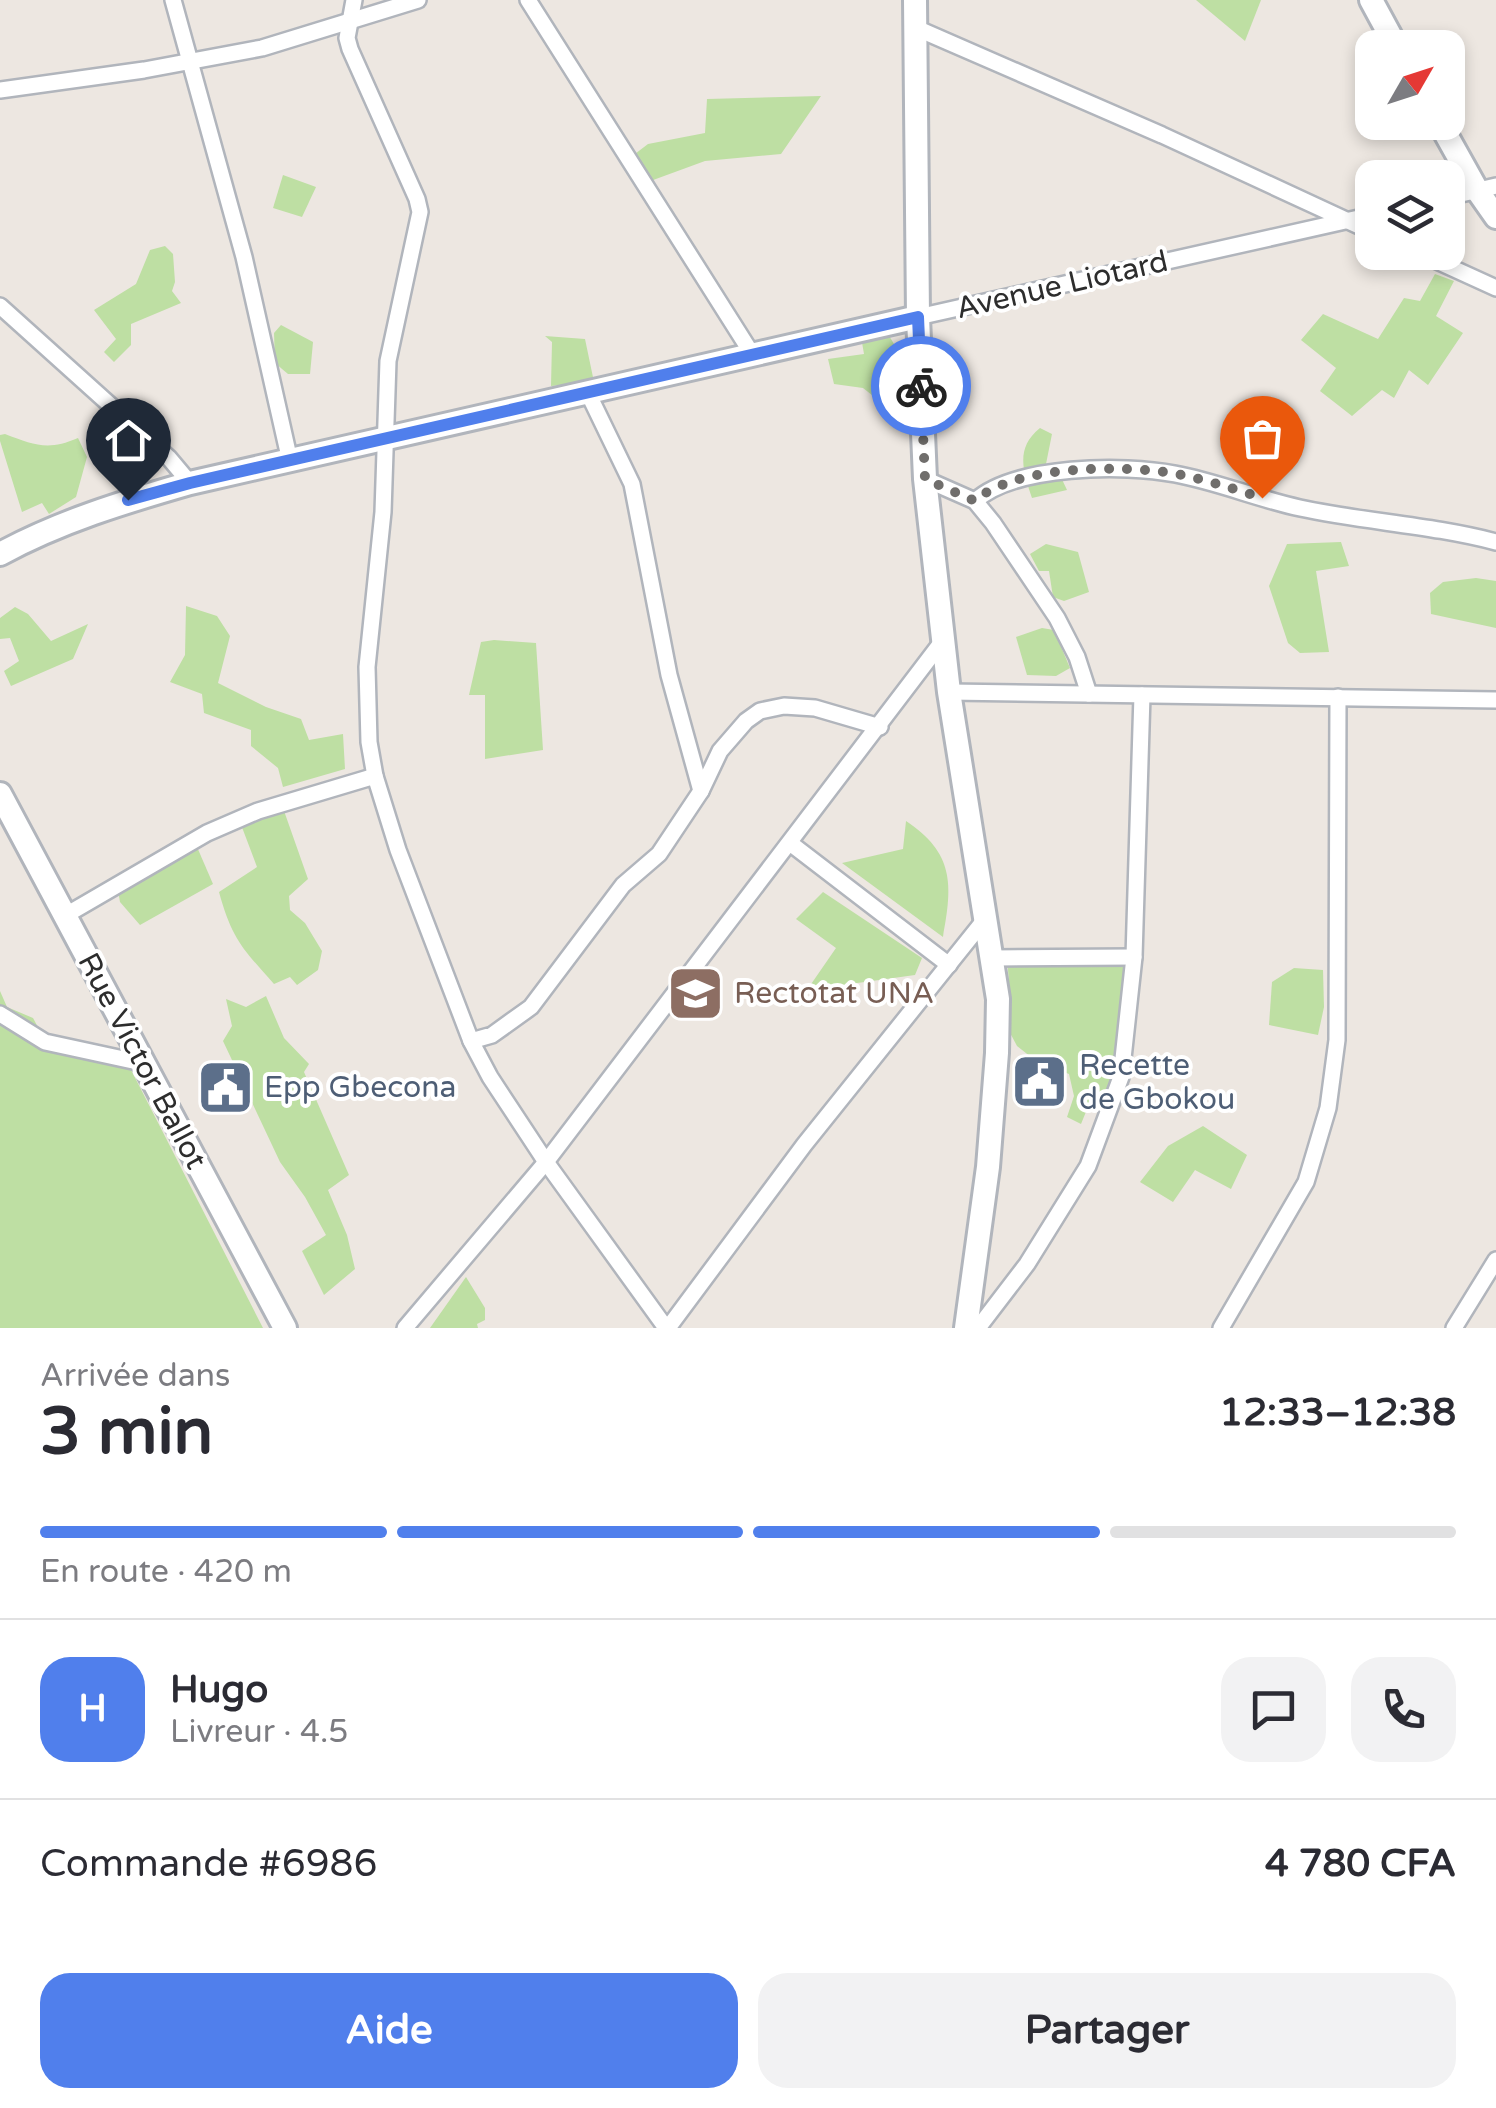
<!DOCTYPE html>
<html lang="fr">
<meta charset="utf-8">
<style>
:root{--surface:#fff;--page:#f2f2f3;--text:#2b2b33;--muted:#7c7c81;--line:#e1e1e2;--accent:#507fec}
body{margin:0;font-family:"Varela Round",sans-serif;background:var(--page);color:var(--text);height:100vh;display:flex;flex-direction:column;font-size:38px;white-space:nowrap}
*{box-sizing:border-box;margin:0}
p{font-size:32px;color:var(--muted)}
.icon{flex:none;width:55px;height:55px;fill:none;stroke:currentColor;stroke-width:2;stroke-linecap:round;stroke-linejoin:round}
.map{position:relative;height:1328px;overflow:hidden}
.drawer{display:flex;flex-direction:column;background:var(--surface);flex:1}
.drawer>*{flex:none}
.needle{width:65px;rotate:51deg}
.fabs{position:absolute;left:1355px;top:30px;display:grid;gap:20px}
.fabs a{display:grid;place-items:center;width:110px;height:110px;border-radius:20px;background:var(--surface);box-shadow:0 5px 15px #0003;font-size:50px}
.pin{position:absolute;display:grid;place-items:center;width:85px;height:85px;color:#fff;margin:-102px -42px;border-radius:50% 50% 50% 0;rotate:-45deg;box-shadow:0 0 10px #0007}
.pin .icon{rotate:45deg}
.courier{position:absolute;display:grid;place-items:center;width:100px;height:100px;margin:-50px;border:8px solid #507fec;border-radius:50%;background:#fff;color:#222;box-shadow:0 2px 12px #0007}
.summary em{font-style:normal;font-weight:700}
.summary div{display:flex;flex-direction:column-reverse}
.summary{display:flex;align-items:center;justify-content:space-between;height:170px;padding:0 40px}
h1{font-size:65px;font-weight:700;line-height:75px}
.bar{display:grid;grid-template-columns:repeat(4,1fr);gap:15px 10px;align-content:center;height:120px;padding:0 40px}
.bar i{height:12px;border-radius:8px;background:var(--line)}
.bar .on{background:var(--accent)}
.bar p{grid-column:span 4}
.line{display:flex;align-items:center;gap:25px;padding:0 40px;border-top:2px solid var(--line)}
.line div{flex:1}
.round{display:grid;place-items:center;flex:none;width:105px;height:105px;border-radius:30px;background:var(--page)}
.primary-button{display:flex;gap:20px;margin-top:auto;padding:20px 40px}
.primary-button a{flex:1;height:115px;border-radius:30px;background:var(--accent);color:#fff;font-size:40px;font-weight:700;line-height:115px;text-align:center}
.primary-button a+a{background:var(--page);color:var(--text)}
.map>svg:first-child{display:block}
.green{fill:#bedfa3}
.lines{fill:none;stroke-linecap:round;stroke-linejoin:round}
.street-casing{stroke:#b1b5bc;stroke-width:20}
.secondary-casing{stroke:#b1b5bc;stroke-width:28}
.street{stroke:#fff;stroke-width:15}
.secondary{stroke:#fff;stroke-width:22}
.done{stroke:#706e6c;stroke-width:10;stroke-dasharray:0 18}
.route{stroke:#507fec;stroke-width:12}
.labels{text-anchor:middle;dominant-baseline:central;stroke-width:8;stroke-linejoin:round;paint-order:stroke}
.street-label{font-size:30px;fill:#2d2d2d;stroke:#fff}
.education-label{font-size:30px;fill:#785e54;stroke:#fff;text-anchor:start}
.service-label{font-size:30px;fill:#4e5e75;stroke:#fff;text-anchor:start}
</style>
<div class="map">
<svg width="1496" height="1328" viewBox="0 0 1496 1328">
<rect width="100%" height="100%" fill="#ede7e1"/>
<g class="green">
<polygon points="1196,0 1261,0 1245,41"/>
<polygon points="821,96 781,154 705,161 645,183 627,160 648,144 705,133 707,99"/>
<polygon points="283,175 316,187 302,217 273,208"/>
<polygon points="165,246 173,254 175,282 172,291 181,303 131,324 131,345 114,362 104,352 116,339 94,310 136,284 150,250"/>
<polygon points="1435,274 1454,281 1436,316 1463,333 1428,385 1409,370 1394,398 1382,390 1352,416 1320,391 1336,368 1301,340 1323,314 1378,339 1404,298 1420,301"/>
<polygon points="281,325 313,342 310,374 288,374 275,363 274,333"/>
<polygon points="885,329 897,349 892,397 877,399 863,388 834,384 828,359 864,354 860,331"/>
<polygon points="545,336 585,339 594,382 551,386 552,342"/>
<path d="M1040,428L1052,434L1044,474L1059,473L1067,490L1032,498C1023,471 1015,448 1040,428Z"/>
<path d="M5,434C34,445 48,451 78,438L87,457L76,497L49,514L42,503L22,512L0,441V435Z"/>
<polygon points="1341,542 1349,566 1316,571 1329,652 1300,653 1288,643 1269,586 1287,544"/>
<polygon points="1046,544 1078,552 1089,592 1064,601 1053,597 1049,571 1039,571 1030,554"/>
<polygon points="1476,578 1496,581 1496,628 1431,614 1430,593 1443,582"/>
<polygon points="186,606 217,616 230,636 218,683 266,707 301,719 309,740 343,734 345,769 283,787 278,768 251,746 251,730 204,713 202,694 170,682 185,655"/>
<polygon points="15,607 28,614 51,641 88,624 73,659 11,686 4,671 19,661 10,638 0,639 0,618"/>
<polygon points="1042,628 1054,630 1070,668 1056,676 1027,675 1016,637"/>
<polygon points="494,640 536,643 543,750 485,759 485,695 469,695 481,642"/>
<path d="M283,808L308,879L289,896L290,910L305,923L322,951L318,970L297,985L290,977L274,984C242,948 232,939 219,892L257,867L240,822Z"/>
<path d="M906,821C954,853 953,884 943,937L842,863L903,849Z"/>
<polygon points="194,840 213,884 140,925 120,902 117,885"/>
<polygon points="823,892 922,958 915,975 807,990 836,948 796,919"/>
<polygon points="1134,957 1121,1077 1104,1092 1092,1097 1081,1124 1067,1117 1074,1096 1069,1074 1036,1061 1017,1046 1008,1029 1011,1006 1007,958"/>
<polygon points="1294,968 1323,970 1324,1007 1318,1035 1269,1025 1272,982"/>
<polygon points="0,991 7,1007 33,1018 46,1042 126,1060 263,1328 0,1328"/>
<polygon points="266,996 284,1038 309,1064 304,1072 349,1175 328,1190 347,1235 355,1269 324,1295 302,1251 326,1235 305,1197 280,1162 223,1041 232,1026 226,999 246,1007"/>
<polygon points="1203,1126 1247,1155 1231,1189 1195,1170 1173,1202 1140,1182 1168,1146"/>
<polygon points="466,1277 485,1308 485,1320 477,1324 478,1328 430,1328"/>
</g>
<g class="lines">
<defs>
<g id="street">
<polyline points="173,0 244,257 290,461"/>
<polyline points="354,0 347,38 350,49 417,199 420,212 388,361 383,512 367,667 369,742 375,776 398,850 471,1041 490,1077 546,1162 666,1328"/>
<polyline points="528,0 754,357"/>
<polyline points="916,28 1162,135 1372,232"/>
<polyline points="0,90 144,70 262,48 418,0"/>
<polyline points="1448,197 1496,186"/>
<polyline points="1417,252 1496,288"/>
<polyline points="0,306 169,458 190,483"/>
<polyline points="918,317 1372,215"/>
<polyline points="588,393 632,484 669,675 701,791"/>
<polyline points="925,479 975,501 993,523 1057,618 1077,657 1089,694"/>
<path d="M975,501C1015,465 1124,464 1175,474C1218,482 1258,499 1300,508C1365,522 1431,525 1496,542"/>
<polyline points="949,692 1496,700"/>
<polyline points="790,843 949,965"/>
<polyline points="66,915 207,833 258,811 375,776"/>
<polyline points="994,958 1134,957"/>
<polyline points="0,1014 45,1042 142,1063"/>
<polyline points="471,1041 492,1035 531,1007 623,885 659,854 701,791 720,751 746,721 760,711 784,706 815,708 880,727"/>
<polyline points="405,1328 546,1162 944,639"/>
<polyline points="668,1328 804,1145 986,918"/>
<polyline points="978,1328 1027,1264 1088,1166 1121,1077 1134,957 1142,695"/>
<polyline points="1221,1328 1306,1182 1328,1108 1337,1040 1338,697"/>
<polyline points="1454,1328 1496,1260"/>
</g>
<g id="secondary">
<polyline points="915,0 918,317 925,479 949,692 998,999 997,1053 988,1167 966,1328"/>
<polyline points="1371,0 1397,48"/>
<polyline points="1439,122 1477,190 1496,217"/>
<path d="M0,554C61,521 124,502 190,483L918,317"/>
<polyline points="0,794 285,1328"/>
</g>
</defs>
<use href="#street" class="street-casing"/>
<use href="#secondary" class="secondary-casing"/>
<use href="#street" class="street"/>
<use href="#secondary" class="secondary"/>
</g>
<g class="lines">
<path class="done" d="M921,386L925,479L975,501C1014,465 1121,465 1172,473C1203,479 1232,488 1262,498"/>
<polyline class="route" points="128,500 190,483 918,317 921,386"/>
</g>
<defs>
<symbol id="university-square" viewBox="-11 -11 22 22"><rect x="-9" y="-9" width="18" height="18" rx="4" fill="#8d6e63" stroke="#fff"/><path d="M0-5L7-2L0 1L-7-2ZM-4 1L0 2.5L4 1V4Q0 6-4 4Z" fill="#fff"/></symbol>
<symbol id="civic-square" viewBox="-11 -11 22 22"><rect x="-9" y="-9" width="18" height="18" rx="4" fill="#5c6f8a" stroke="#fff"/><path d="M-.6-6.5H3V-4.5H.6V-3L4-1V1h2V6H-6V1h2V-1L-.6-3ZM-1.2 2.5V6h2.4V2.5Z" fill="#fff"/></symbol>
</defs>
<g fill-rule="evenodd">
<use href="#university-square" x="664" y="962" width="63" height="63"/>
<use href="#civic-square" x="1008" y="1050" width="63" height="63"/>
<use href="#civic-square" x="194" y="1056" width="63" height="63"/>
</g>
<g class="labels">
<g class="street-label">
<text transform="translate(1062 285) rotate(-13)">Avenue Liotard</text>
<text transform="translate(142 1061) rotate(62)">Rue Victor Ballot</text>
</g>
<g class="education-label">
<text x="734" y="993">Rectotat UNA</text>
</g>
<g class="service-label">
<text x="1079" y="1065">Recette<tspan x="1079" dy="34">de Gbokou</tspan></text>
<text x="264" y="1087">Epp Gbecona</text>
</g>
</g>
</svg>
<div class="fabs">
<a><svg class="needle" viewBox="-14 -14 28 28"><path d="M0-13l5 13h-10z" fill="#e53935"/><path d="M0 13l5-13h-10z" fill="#7c7c81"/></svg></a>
<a><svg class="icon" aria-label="layers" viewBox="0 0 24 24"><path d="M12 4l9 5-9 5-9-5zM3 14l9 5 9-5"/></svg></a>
</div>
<div class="pin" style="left:1262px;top:498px;background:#ea580c"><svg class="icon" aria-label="bag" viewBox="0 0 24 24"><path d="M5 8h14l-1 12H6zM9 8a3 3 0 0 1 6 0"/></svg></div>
<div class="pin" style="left:128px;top:500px;background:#1f2937"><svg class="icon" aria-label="home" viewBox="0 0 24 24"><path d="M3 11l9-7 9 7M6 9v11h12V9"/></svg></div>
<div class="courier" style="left:921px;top:386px"><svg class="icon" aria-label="bike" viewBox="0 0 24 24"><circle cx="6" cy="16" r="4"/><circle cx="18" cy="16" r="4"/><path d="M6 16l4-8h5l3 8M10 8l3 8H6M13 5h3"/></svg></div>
</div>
<section class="drawer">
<div class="summary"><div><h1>3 min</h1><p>Arrivée dans</p></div><em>12:33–12:38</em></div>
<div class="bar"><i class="on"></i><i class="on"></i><i class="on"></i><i></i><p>En route · 420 m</p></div>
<div class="line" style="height:180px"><b class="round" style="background:var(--accent);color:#fff">H</b><div><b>Hugo</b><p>Livreur · 4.5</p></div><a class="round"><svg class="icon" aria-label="chat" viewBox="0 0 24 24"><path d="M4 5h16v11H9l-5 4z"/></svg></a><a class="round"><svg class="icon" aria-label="phone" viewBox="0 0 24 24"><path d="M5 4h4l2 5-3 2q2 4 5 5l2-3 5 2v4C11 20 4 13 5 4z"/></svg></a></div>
<div class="line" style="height:130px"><div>Commande #6986</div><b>4 780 CFA</b></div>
<div class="primary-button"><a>Aide</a><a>Partager</a></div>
</section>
